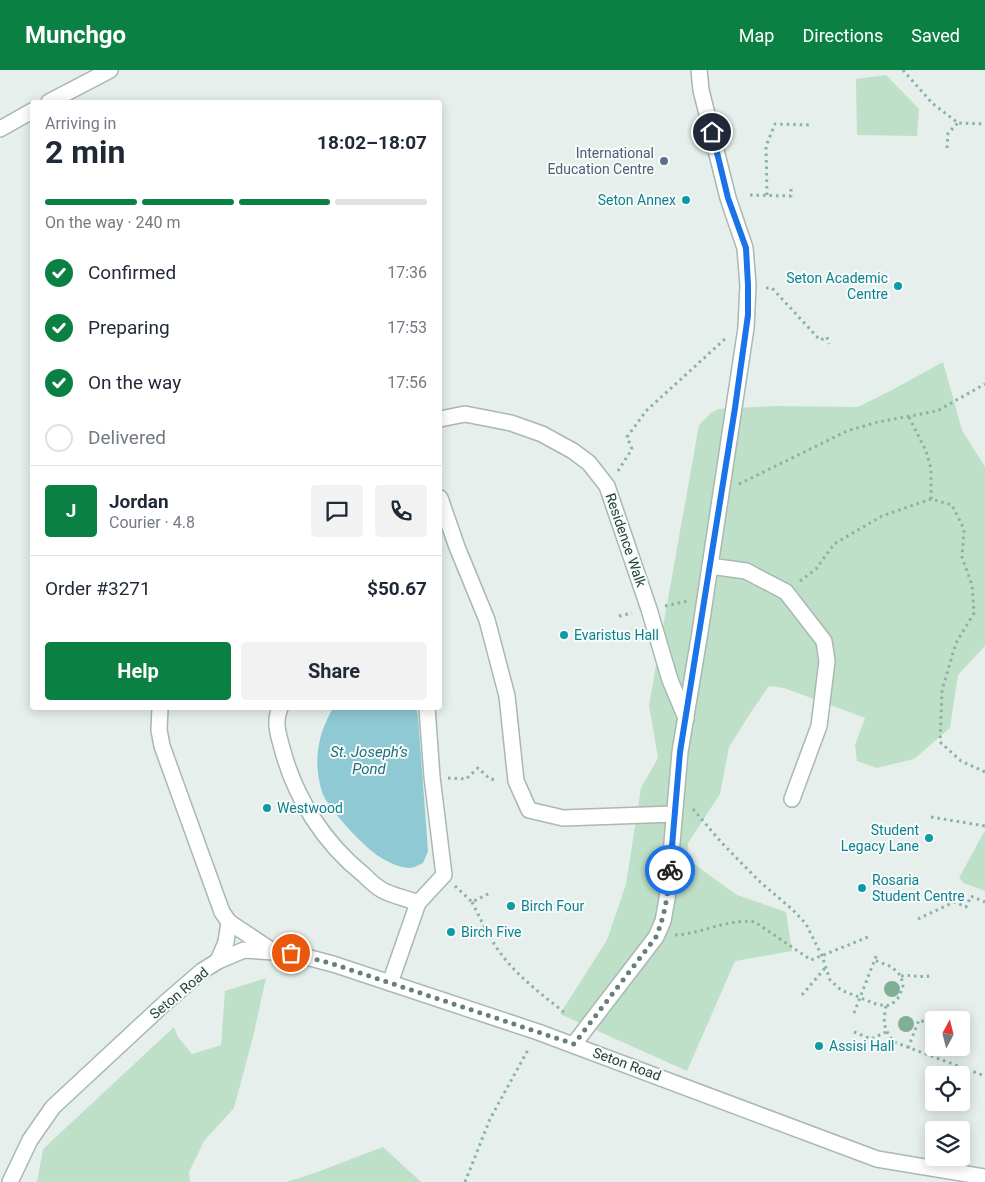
<!DOCTYPE html>
<meta charset="utf-8">
<style>
:root{--surface:#fff;--page:#f2f2f3;--text:#1f2937;--muted:#747a83;--line:#e0e1e3;--accent:#0b8043}
body{margin:0;font-family:Roboto,sans-serif;background:var(--page);color:var(--text);height:100vh;display:flex;flex-direction:column;font-size:19px;white-space:nowrap}
*{box-sizing:border-box;margin:0}
p{font-size:16px;color:var(--muted)}
.icon{flex:none;width:28px;height:28px;fill:none;stroke:currentColor;stroke-width:2;stroke-linecap:round;stroke-linejoin:round}
.map{position:relative;flex:1;overflow:hidden}
.drawer{position:absolute;left:30px;top:30px;width:412px;height:610px;display:flex;flex-direction:column;background:var(--surface);border-radius:5px;box-shadow:0 2px 12px #0003}
.drawer>*{flex:none}
.needle{width:32px;rotate:7deg}
.fabs{position:absolute;left:925px;top:941px;display:grid;gap:10px}
.fabs a{display:grid;place-items:center;width:45px;height:45px;border-radius:5px;background:var(--surface);box-shadow:0 2px 12px #0003;font-size:25px}
.pin{position:absolute;display:grid;place-items:center;width:42px;height:42px;color:#fff;margin:-21px;border:2px solid #fff;border-radius:50%;box-shadow:0 1px 5px #0007}
.courier{position:absolute;display:grid;place-items:center;width:50px;height:50px;margin:-25px;border:4px solid #1a73e8;border-radius:50%;background:#fff;color:#222;box-shadow:0 1px 6px #0007}
.summary em{font-style:normal;font-weight:700}
.summary div{display:flex;flex-direction:column-reverse}
.summary{display:flex;align-items:center;justify-content:space-between;height:85px;padding:0 15px}
h1{font-size:32px;font-weight:700;line-height:38px}
.bar{display:grid;grid-template-columns:repeat(4,1fr);gap:8px 5px;align-content:center;height:60px;padding:0 15px}
.bar i{height:6px;border-radius:4px;background:var(--line)}
.bar .on{background:var(--accent)}
.bar p{grid-column:span 4}
.line{display:flex;align-items:center;gap:12px;padding:0 15px;border-top:1px solid var(--line)}
.line div{flex:1}
.round{display:grid;place-items:center;flex:none;width:52px;height:52px;border-radius:5px;background:var(--page)}
ol{padding:0 15px;list-style:none}
li{display:flex;align-items:center;gap:15px;height:55px}
li p{margin-inline-start:auto}
li .icon{padding:5px;border-radius:50%;background:var(--accent);color:#fff;stroke-width:4}
li:last-child{color:var(--muted)}
li i{width:28px;height:28px;border:2px solid var(--line);border-radius:50%}
.action{display:flex;gap:10px;margin-top:auto;padding:10px 15px}
.action a{flex:1;height:58px;border-radius:5px;background:var(--accent);color:#fff;font-size:20px;font-weight:700;line-height:58px;text-align:center}
.action a+a{background:var(--page);color:var(--text)}
header{display:flex;align-items:center;gap:30px;box-sizing:border-box;height:70px;padding:0 25px;background:var(--accent);color:#fff}
header strong{font-size:24px}
nav{display:flex;gap:28px;margin-inline-start:auto;font-size:18px}
.map>svg:first-child{display:block}
.green{fill:#bfe0c8}
.water{fill:#8ec9d4}
.lines{fill:none;stroke-linecap:round;stroke-linejoin:round}
.minor-casing{stroke:#a8b8b2;stroke-width:18}
.path{stroke:#86b3a5;stroke-width:3;stroke-dasharray:2.5 4;stroke-linecap:butt}
.minor{stroke:#fff;stroke-width:15}
.tree{fill:#80af93}
.done{stroke:#687f78;stroke-width:5;stroke-dasharray:0 9}
.route{stroke:#1a73e8;stroke-width:6}
.service-dot{fill:#5c6f8a;stroke:#f7fbf9;stroke-width:2}
.culture-dot{fill:#0f9aa8;stroke:#f7fbf9;stroke-width:2}
.labels{text-anchor:middle;dominant-baseline:central;stroke-width:4;stroke-linejoin:round;paint-order:stroke}
.service-label{font-size:14px;fill:#4e5e75;stroke:#f7fbf9;text-anchor:end}
.culture-label{font-size:14px;fill:#0d838f;stroke:#f7fbf9;text-anchor:start}
.street-label{font-size:14px;fill:#24423a;stroke:#f7fbf9}
.water-label{font-size:15px;font-style:italic;fill:#1c6f80;stroke:#f7fbf9}
</style>
<header>
<strong>Munchgo</strong>
<nav><a>Map</a><a>Directions</a><a>Saved</a></nav>
</header>
<div class="map">
<svg width="985" height="1112" viewBox="0 0 985 1112">
<rect width="100%" height="100%" fill="#e6efeb"/>
<g class="green">
<polygon points="886,5 919,39 917,66 857,65 856,9"/>
<polygon points="943,292 962,360 985,397 985,576 958,605 950,658 914,689 877,698 857,691 855,675 865,648 784,618 769,616 751,642 729,677 720,724 688,773 687,789 737,825 786,842 792,881 735,891 687,1001 560,944 607,870 626,814 641,718 658,688 649,635 699,355 711,343 718,339 774,336 858,337 892,320"/>
<polygon points="984,762 985,762 985,821 964,813 959,808"/>
<polygon points="266,908 253,967 234,1038 204,1071 189,1102 190,1112 37,1112 43,1079 174,957 178,967 192,984 221,975 225,921"/>
<polygon points="383,1077 421,1112 286,1112 312,1104"/>
</g>
<path class="water" d="M333,638H416L418,646L428,781L423,793C418,795 414,798 409,798C399,797 389,793 380,787C366,779 327,738 322,722C313,692 317,666 333,638Z"/>
<g class="lines">
<defs>
<g id="minor">
<polyline points="49,32 110,0"/>
<polyline points="0,59 32,41"/>
<polyline points="440,349 465,344 511,353 542,364 573,381 589,393 607,416 649,539 670,610 686,648"/>
<polyline points="440,428 457,477 487,550 507,626 516,711 529,740 563,748 674,744"/>
<polyline points="710,496 746,501 786,522 824,571 827,591 819,656 792,729"/>
<polyline points="160,638 159,660 162,676 222,842 229,852 271,880"/>
<path d="M280,638C274,651 278,664 282,678C295,728 324,773 364,805C369,810 375,816 382,820C393,826 406,828 418,833"/>
<polyline points="218,891 226,872 229,852"/>
<polyline points="390,913 418,833 444,805 432,707 427,638"/>
<polyline points="574,974 656,867 663,851 667,829 680,682 700,562 746,258 748,215 745,178 728,128 701,20 699,0"/>
<polyline points="10,1112 30,1070 53,1037 165,933 202,901 218,891 244,880 291,883 333,894 538,962 877,1089 985,1107"/>
</g>
</defs>
<use href="#minor" class="minor-casing"/>
<g class="path">
<polyline points="903,0 932,33 958,53 985,54"/>
<polyline points="947,78 948,63 958,53"/>
<polyline points="750,125 791,126 791,117"/>
<polyline points="767,125 766,76 775,54 812,55"/>
<polyline points="766,218 772,218 820,270 827,267 829,274"/>
<polyline points="909,347 926,381 931,399 931,429"/>
<polyline points="618,401 632,379 627,367 646,341 726,268"/>
<polyline points="739,414 847,361 878,352 937,341 985,314"/>
<polyline points="800,511 816,499 834,474 882,446 931,429 952,435 964,459 962,487 972,515 974,543 956,573 942,620 940,672 961,691 985,702"/>
<polyline points="665,536 688,531"/>
<polyline points="619,546 632,543"/>
<polyline points="448,708 466,709 478,698 490,709 498,710"/>
<polyline points="693,739 721,772 759,811 793,840 806,854 822,886 830,910 841,920 876,934 886,936 892,934 899,927 903,916 901,906 892,897 874,890"/>
<polyline points="931,747 985,756"/>
<polyline points="455,816 472,832 490,823"/>
<path d="M472,832C482,852 491,872 505,889C522,910 544,926 565,943"/>
<polyline points="918,849 954,832 966,837 971,826 985,832"/>
<path d="M675,865C703,864 727,848 755,852L811,890L868,867"/>
<path d="M901,906C914,904 921,909 933,905"/>
<polyline points="802,925 825,898"/>
<path d="M886,936C883,953 883,958 894,972L985,1006"/>
<polyline points="854,943 877,884"/>
<polyline points="854,962 871,969 886,962"/>
<polyline points="908,978 919,950 925,952"/>
<polyline points="465,1112 490,1049 529,978"/>
</g>
<use href="#minor" class="minor"/>
</g>
<g class="tree">
<circle cx="892" cy="919" r="8"/>
<circle cx="906" cy="954" r="8"/>
</g>
<g class="lines">
<path class="done" d="M291,883L333,894L574,974L656,867C665,845 668,824 670,800"/>
<polyline class="route" points="670,800 680,682 735,338 748,245 748,215 746,178 728,128 712,62"/>
</g>
<circle class="service-dot" cx="664" cy="91" r="5"/>
<g class="culture-dot">
<circle cx="686" cy="130" r="5"/>
<circle cx="898" cy="216" r="5"/>
<circle cx="564" cy="565" r="5"/>
<circle cx="267" cy="738" r="5"/>
<circle cx="929" cy="768" r="5"/>
<circle cx="862" cy="818" r="5"/>
<circle cx="511" cy="836" r="5"/>
<circle cx="451" cy="862" r="5"/>
<circle cx="819" cy="976" r="5"/>
</g>
<g class="labels">
<g class="service-label">
<text x="654" y="83">International<tspan x="654" dy="16">Education Centre</tspan></text>
</g>
<g class="culture-label">
<text x="676" y="130" text-anchor="end">Seton Annex</text>
<text x="888" y="208" text-anchor="end">Seton Academic<tspan x="888" dy="16">Centre</tspan></text>
<text x="574" y="565">Evaristus Hall</text>
<text x="277" y="738">Westwood</text>
<text x="919" y="760" text-anchor="end">Student<tspan x="919" dy="16">Legacy Lane</tspan></text>
<text x="872" y="810">Rosaria<tspan x="872" dy="16">Student Centre</tspan></text>
<text x="521" y="836">Birch Four</text>
<text x="461" y="862">Birch Five</text>
<text x="829" y="976">Assisi Hall</text>
</g>
<g class="street-label">
<text transform="translate(626 470) rotate(71)">Residence Walk</text>
<text transform="translate(179 923) rotate(-40)">Seton Road</text>
<text transform="translate(627 994) rotate(20)">Seton Road</text>
</g>
<g class="water-label">
<text x="369" y="682">St. Joseph’s<tspan x="369" dy="17">Pond</tspan></text>
</g>
</g>
</svg>
<div class="fabs">
<a><svg class="needle" viewBox="-14 -14 28 28"><path d="M0-13l5 13h-10z" fill="#e53935"/><path d="M0 13l5-13h-10z" fill="#747a83"/></svg></a>
<a><svg class="icon" aria-label="locate" viewBox="0 0 24 24"><circle cx="12" cy="12" r="6"/><path d="M12 2v4M12 18v4M2 12h4M18 12h4"/></svg></a>
<a><svg class="icon" aria-label="layers" viewBox="0 0 24 24"><path d="M12 4l9 5-9 5-9-5zM3 14l9 5 9-5"/></svg></a>
</div>
<div class="pin" style="left:291px;top:883px;background:#ea580c"><svg class="icon" aria-label="bag" viewBox="0 0 24 24"><path d="M5 8h14l-1 12H6zM9 8a3 3 0 0 1 6 0"/></svg></div>
<div class="pin" style="left:712px;top:62px;background:#1f2937"><svg class="icon" aria-label="home" viewBox="0 0 24 24"><path d="M3 11l9-7 9 7M6 9v11h12V9"/></svg></div>
<div class="courier" style="left:670px;top:800px"><svg class="icon" aria-label="bike" viewBox="0 0 24 24"><circle cx="6" cy="16" r="4"/><circle cx="18" cy="16" r="4"/><path d="M6 16l4-8h5l3 8M10 8l3 8H6M13 5h3"/></svg></div>
<section class="drawer">
<div class="summary"><div><h1>2 min</h1><p>Arriving in</p></div><em>18:02–18:07</em></div>
<div class="bar"><i class="on"></i><i class="on"></i><i class="on"></i><i></i><p>On the way · 240 m</p></div>
<ol>
<li><svg class="icon" aria-label="check" viewBox="0 0 24 24"><path d="M5 12l5 5 9-10"/></svg>Confirmed<p>17:36</p></li>
<li><svg class="icon" aria-label="check" viewBox="0 0 24 24"><path d="M5 12l5 5 9-10"/></svg>Preparing<p>17:53</p></li>
<li><svg class="icon" aria-label="check" viewBox="0 0 24 24"><path d="M5 12l5 5 9-10"/></svg>On the way<p>17:56</p></li>
<li><i></i>Delivered</li>
</ol>
<div class="line" style="height:90px"><b class="round" style="background:var(--accent);color:#fff">J</b><div><b>Jordan</b><p>Courier · 4.8</p></div><a class="round"><svg class="icon" aria-label="chat" viewBox="0 0 24 24"><path d="M4 5h16v11H9l-5 4z"/></svg></a><a class="round"><svg class="icon" aria-label="phone" viewBox="0 0 24 24"><path d="M5 4h4l2 5-3 2q2 4 5 5l2-3 5 2v4C11 20 4 13 5 4z"/></svg></a></div>
<div class="line" style="height:65px"><div>Order #3271</div><b>$50.67</b></div>
<div class="action"><a>Help</a><a>Share</a></div>
</section>
</div>
